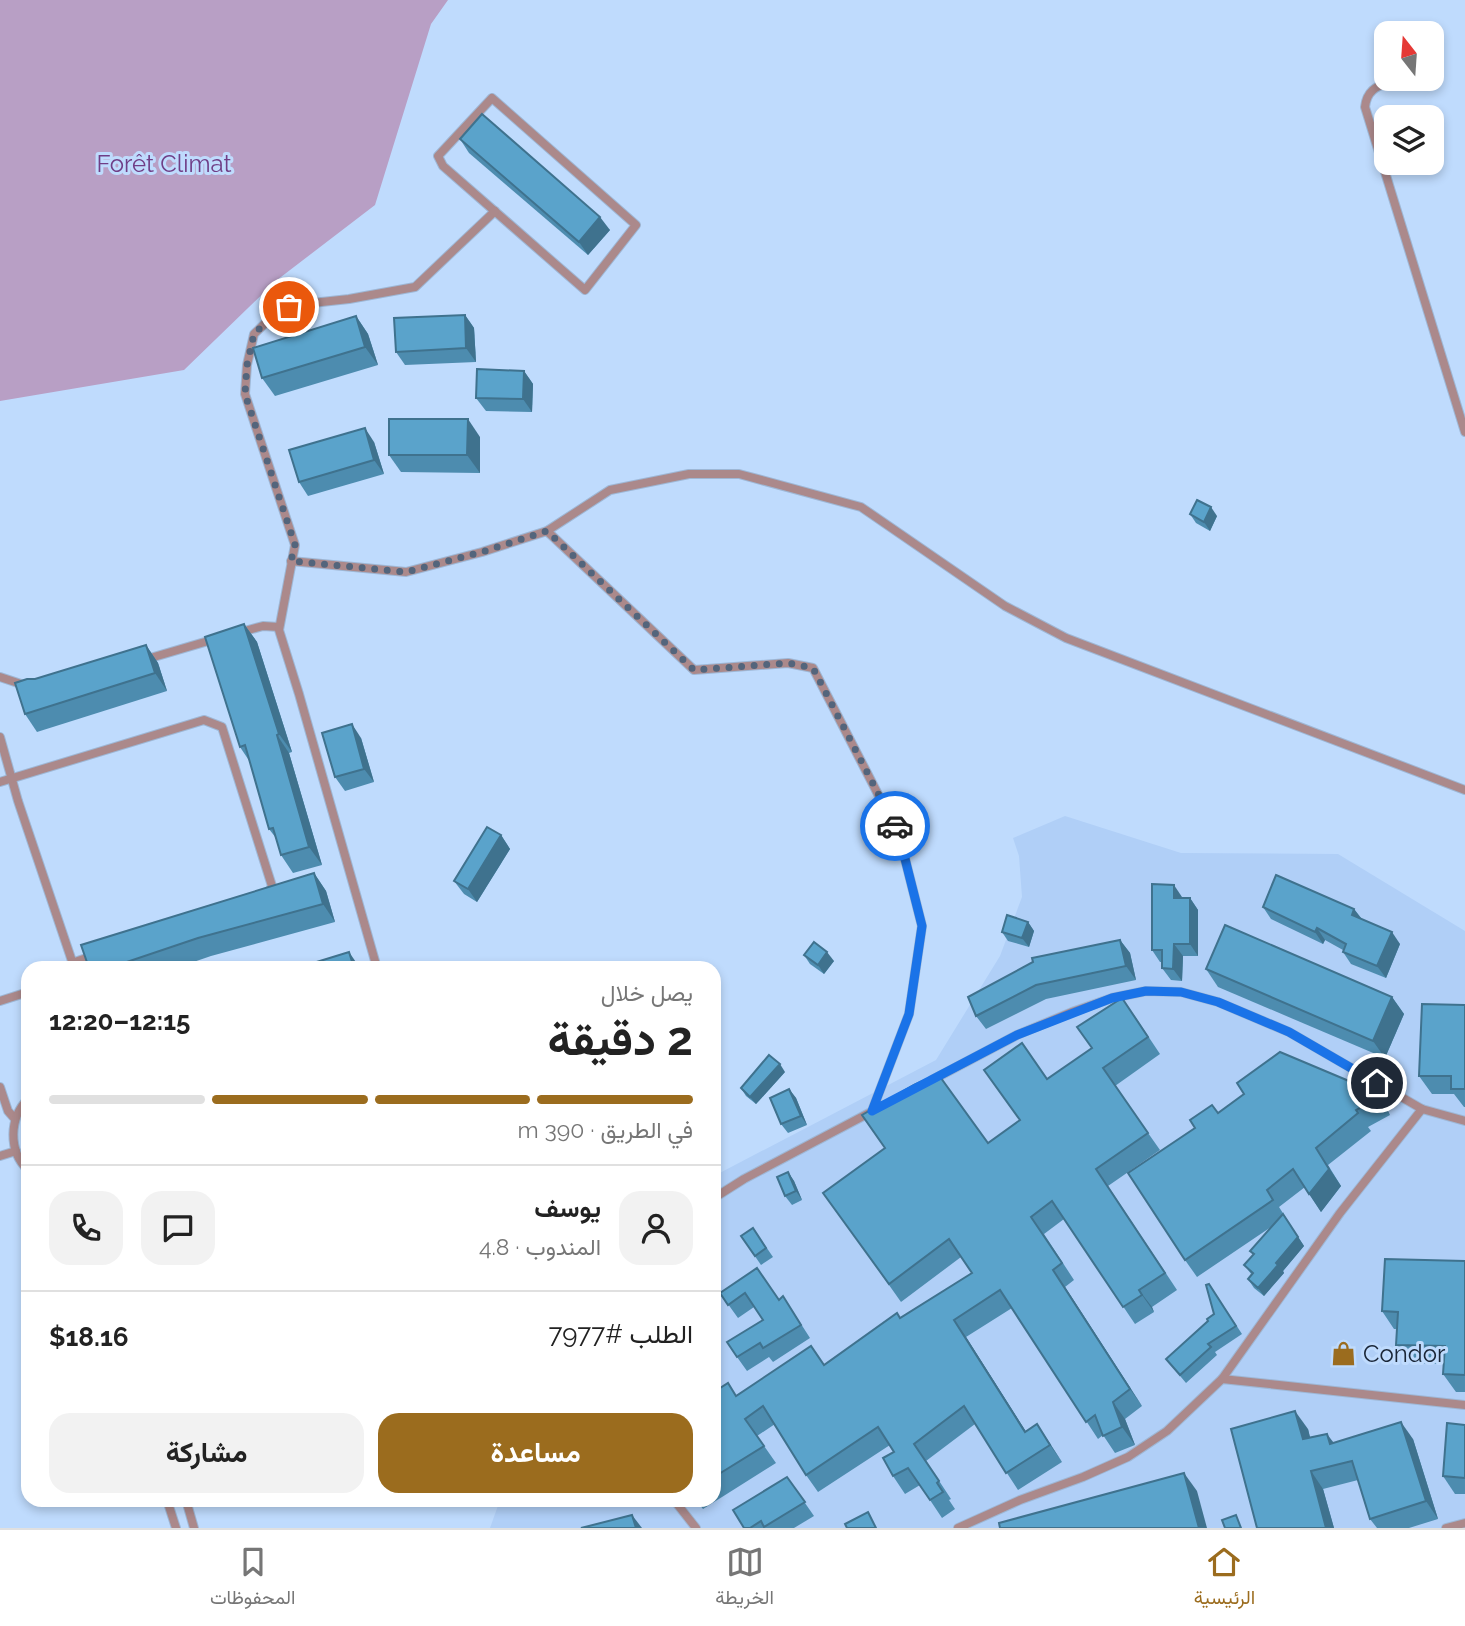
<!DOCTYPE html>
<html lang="ar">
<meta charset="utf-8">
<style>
:root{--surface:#fff;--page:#f2f2f2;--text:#222;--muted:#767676;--line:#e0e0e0;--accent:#9b6c1e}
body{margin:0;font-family:Raleway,Vazirmatn,sans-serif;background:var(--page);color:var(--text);direction:rtl;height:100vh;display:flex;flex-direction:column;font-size:26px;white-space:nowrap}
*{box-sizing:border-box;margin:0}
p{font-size:23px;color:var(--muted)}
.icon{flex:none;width:38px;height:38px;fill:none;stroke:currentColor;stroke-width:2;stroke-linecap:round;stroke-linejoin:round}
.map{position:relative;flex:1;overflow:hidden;direction:ltr}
.sheet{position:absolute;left:21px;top:961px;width:700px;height:546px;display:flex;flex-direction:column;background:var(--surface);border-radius:21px;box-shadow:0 4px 10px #0003;direction:rtl}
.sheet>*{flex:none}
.needle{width:46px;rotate:343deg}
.fabs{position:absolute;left:1374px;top:21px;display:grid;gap:14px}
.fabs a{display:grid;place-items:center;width:70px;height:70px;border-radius:14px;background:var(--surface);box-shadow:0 4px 10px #0003;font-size:35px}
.pin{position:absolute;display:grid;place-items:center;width:60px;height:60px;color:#fff;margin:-30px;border:4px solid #fff;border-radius:50%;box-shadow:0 2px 7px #0007}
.courier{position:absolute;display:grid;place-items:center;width:70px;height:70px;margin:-35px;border:5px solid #1a73e8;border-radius:50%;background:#fff;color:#222;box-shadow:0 2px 9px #0007}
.overview em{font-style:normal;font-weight:700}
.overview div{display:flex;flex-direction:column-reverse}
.overview{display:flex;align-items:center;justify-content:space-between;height:119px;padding:0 28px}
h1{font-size:46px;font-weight:700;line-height:52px}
.bar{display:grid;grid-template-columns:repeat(4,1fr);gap:10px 7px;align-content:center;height:84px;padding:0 28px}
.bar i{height:9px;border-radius:5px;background:var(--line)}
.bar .on{background:var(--accent)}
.bar p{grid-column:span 4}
.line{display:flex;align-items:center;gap:18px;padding:0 28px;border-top:2px solid var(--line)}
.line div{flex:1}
.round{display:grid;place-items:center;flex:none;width:74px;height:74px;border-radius:21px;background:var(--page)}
.primary-button{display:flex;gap:14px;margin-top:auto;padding:14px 28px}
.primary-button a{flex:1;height:80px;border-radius:21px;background:var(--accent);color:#fff;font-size:28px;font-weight:700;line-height:80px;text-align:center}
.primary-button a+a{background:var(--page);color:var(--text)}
.menu{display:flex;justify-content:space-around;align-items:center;height:98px;border-top:2px solid var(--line);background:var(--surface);font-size:19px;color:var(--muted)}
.menu a{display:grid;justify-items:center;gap:4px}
.menu .on{color:var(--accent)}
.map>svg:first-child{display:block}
.built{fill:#b0cff7}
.green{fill:#b89fc5}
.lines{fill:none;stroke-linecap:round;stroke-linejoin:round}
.lane-casing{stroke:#9eb7d5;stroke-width:10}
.lane{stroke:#ab898b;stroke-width:8}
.wall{fill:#4d8caf}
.shaded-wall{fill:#3f728e}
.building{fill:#5aa3cb;stroke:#3f728e;stroke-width:2}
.done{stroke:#53657c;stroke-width:7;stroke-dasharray:0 12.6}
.route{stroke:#1a73e8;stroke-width:9}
.labels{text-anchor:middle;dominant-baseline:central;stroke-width:6;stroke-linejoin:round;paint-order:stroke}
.park-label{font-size:24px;fill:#703e86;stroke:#bfdbfd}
.poi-label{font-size:24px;fill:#192536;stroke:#bfdbfd;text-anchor:start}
</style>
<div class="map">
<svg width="1465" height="1528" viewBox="0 0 1465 1528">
<rect width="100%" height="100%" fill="#bfdbfd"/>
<polygon class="built" points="1065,816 1181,853 1338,854 1465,931 1465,1528 490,1528 500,1500 714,1500 714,1176 936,1060 1000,956 1022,897 1019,856 1013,838"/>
<polygon class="green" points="0,0 448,0 431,24 375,205 277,280 184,370 0,401"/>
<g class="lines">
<defs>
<g id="lane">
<path d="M1395,79C1379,86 1367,88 1365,107L1465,432"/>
<polygon points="492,98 636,225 585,290 443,166 438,156"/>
<polyline points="547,531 694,670 788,663 813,668 899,835 922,926 909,1014 872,1111"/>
<polyline points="291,561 406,572 482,552 547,531 610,490 689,474 739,474 861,507 1005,606 1066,638 1465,790"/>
<polyline points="241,632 263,626 279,627"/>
<polyline points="147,659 215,639"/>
<polyline points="0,677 24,685"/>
<polyline points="0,737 18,801 74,967"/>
<polyline points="0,782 204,720 222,727 272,886 267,896"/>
<polyline points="72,963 95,955"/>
<polyline points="377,968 299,694 279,630 295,545 245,394 247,365 254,334 278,311 303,304 349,299 415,287 495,211"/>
<polyline points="0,1001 28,992"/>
<polyline points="932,1080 1017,1035 1072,1012 1112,998 1146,991 1181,992 1218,1002 1289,1032 1422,1109 1465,1121"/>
<polyline points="0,1087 8,1111 15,1119"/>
<path d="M28,1099C9,1118 8,1151 28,1170"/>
<polyline points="0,1156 16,1151"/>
<polyline points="714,1198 744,1179 871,1112"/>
<polyline points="1222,1379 1340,1213 1422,1109"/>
<polyline points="167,1500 176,1528"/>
<polyline points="186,1500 194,1528"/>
<polyline points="674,1500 696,1528"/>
<polyline points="958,1528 1020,1500 1083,1477 1128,1457 1167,1431 1222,1379 1465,1405"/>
<polyline points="1446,1528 1465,1523"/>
</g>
</defs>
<use href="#lane" class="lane-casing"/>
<use href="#lane" class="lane"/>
</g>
<g class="wall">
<polygon points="460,139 610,230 588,255 469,153"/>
<polygon points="465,315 474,328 476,362 405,365 396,352"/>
<polygon points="356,316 368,334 378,365 275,396 262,378"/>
<polygon points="524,371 533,384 532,412 486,411 476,398"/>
<polygon points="480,437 480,473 401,472 389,455"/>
<polygon points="374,442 384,474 308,496 299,482"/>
<polygon points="1190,514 1217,516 1210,531 1196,523"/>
<polygon points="244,624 257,642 292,752 289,753 322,865 293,873 281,855 276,838 269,829 250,762 240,747"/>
<polygon points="146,645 158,663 167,691 37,732 25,714 35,679"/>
<polygon points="361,738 374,782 345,791 335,777"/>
<polygon points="501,835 510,849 477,902 464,894 454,881"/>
<polygon points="314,873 326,891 335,922 211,956 176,968 89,968"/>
<polygon points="1182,897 1182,898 1190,898 1198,910 1198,956 1183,956 1182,981 1171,980 1162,968 1162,962 1160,962 1152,950"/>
<polygon points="1263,907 1354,909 1362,919 1400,944 1386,978 1351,964 1343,952 1343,950 1325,940 1323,944 1271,919"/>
<polygon points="1028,922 1034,931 1029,947 1008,941 1002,932"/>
<polygon points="1120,940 1130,953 1136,980 1046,999 986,1029 976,1016"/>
<polygon points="804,955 834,961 824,974 810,964"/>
<polygon points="1206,969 1392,997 1404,1014 1385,1058 1218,987"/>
<polygon points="1465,1005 1465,1107 1464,1107 1454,1094 1432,1094 1419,1076"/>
<polygon points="1134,1015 1160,1054 1115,1086 1160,1150 1108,1186 1177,1290 1152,1307 1154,1312 1135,1324 1064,1219 1044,1234 1074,1280 1065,1287 1142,1406 1125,1419 1135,1445 1115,1453 1103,1435 1098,1439 1012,1308 966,1337 1026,1432 1037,1424 1062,1462 1018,1490 975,1424 926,1461 951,1499 949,1500 955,1509 942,1518 920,1485 905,1494 893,1476 894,1452 890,1445 818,1492 806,1475 775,1424 757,1436 776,1463 703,1509 696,1500 714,1500 714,1392 737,1396 824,1365 972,1273 961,1257 901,1302 836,1210 988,1143 1020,1121 1047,1079 1092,1048"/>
<polygon points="785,1072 756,1104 746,1096 741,1088"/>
<polygon points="1372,1086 1384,1104 1390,1115 1368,1127 1371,1131 1328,1165 1341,1186 1321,1212 1305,1187 1279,1207 1304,1246 1283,1271 1284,1273 1264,1296 1254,1288 1248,1279 1252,1275 1244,1265 1253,1255 1250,1251 1271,1227 1197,1277 1185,1260 1218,1113 1244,1094 1368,1089"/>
<polygon points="789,1089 796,1098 807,1125 788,1133 781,1124"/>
<polygon points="788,1172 794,1181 802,1200 792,1205 785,1196"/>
<polygon points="753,1228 773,1257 761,1265 741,1236"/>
<polygon points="1465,1261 1465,1392 1456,1392 1443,1374 1444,1364 1408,1363 1396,1345 1397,1329 1394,1329 1382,1311"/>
<polygon points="757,1268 779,1300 783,1296 810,1338 773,1362 769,1357 747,1371 737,1357 763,1320 754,1307 738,1318 720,1293"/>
<polygon points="1209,1284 1242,1334 1215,1352 1217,1355 1186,1383 1166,1359 1208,1321 1214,1314"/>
<polygon points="1465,1425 1465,1494 1455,1494 1443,1476"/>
<polygon points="1308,1429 1310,1438 1334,1443 1413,1439 1438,1519 1409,1528 1377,1528 1370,1519 1358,1480 1323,1489 1334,1528 1257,1528"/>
<polygon points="787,1477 814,1516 794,1528 744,1528"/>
</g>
<g class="shaded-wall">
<polygon points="600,217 610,230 588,255 579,242"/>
<polygon points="465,315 474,328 476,362 466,348"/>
<polygon points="356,316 368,334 378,365 365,347"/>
<polygon points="524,371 533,384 532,412 523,399"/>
<polygon points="468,419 480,437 480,473 467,455"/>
<polygon points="365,428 374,442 384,474 374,460"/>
<polygon points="1211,507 1217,516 1210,531 1204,522"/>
<polygon points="244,624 257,642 292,752 279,734"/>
<polygon points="146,645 158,663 167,691 155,673"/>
<polygon points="352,724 361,738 374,782 364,769"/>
<polygon points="277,735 289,753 322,865 309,847"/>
<polygon points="501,835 510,849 477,902 468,889"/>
<polygon points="314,873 326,891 335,922 323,904"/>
<polygon points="1174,885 1182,897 1182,911 1174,898"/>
<polygon points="1190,898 1198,910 1198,956 1190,944"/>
<polygon points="1354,909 1363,921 1352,915"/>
<polygon points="1028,922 1034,931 1029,947 1022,938"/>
<polygon points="1317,928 1325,940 1323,944 1315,932"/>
<polygon points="1392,932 1400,944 1386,978 1377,966"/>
<polygon points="1120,940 1130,953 1136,980 1126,966"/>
<polygon points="1174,944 1183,956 1182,981 1173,969"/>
<polygon points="349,952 360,968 354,968"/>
<polygon points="827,952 834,961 824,974 818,965"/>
<polygon points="1392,997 1404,1014 1385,1058 1373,1041"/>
<polygon points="780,1064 785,1072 756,1104 750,1097"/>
<polygon points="1372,1086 1384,1104 1390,1115 1378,1098"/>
<polygon points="789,1089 796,1098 807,1125 801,1116"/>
<polygon points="1316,1148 1341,1186 1321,1212 1309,1194"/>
<polygon points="788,1172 794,1181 802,1200 796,1191"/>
<polygon points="1283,1214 1304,1246 1283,1271 1284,1273 1264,1296 1258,1288 1276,1263"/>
<polygon points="1053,1270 1065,1287 1142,1406 1130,1389"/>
<polygon points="1139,1290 1152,1307 1154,1312 1142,1295"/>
<polygon points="954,1320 966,1337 1037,1449 1025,1432"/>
<polygon points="1113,1402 1125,1419 1135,1445 1122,1427"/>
<polygon points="1295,1411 1308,1429 1315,1457 1303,1439"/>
<polygon points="1401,1422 1413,1439 1438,1519 1426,1501"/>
<polygon points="1037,1424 1049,1442 1062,1462 1050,1445"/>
<polygon points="1327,1434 1340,1451 1330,1444"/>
<polygon points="1311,1471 1323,1489 1334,1528 1326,1528"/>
<polygon points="1184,1473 1197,1491 1207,1528 1199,1528"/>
<polygon points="632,1515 642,1528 636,1528"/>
</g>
<g class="building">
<polygon points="482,114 600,217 579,242 460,139"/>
<polygon points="465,315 466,348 396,352 394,318"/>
<polygon points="356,316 365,347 262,378 253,348"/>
<polygon points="477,369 524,371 523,399 476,398"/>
<polygon points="389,419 468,419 467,455 389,455"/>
<polygon points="365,428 374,460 299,482 289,450"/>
<polygon points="1197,500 1211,507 1204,522 1190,514"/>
<polygon points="244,624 279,734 277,735 309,847 281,855 273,828 269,829 245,745 240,747 205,637"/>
<polygon points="146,645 155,673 25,714 15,683 27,679 35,679"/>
<polygon points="352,724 364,769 335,777 322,733"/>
<polygon points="487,827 501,835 468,889 454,881"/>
<polygon points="314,873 323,904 198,938 109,968 89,968 81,945"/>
<polygon points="1276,875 1354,909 1352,915 1392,932 1377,966 1343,952 1346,944 1317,928 1315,932 1263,907"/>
<polygon points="1152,884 1174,885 1174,898 1190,898 1190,944 1174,944 1173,969 1162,968 1162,950 1152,950"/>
<polygon points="1007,915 1028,922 1022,938 1002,932"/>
<polygon points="1225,925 1392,997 1373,1041 1206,969"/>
<polygon points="1120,940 1126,966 1036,985 976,1016 968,997 1033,962 1032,958"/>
<polygon points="814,942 827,952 818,965 804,955"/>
<polygon points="349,952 354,968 297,968"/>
<polygon points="1122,998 1148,1037 1103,1068 1148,1133 1096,1169 1165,1273 1139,1290 1142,1295 1123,1307 1052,1201 1031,1217 1062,1263 1053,1270 1130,1389 1113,1402 1122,1427 1103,1436 1095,1415 1086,1422 1000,1290 954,1320 1025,1432 1037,1424 1050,1445 1006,1473 964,1406 914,1444 939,1481 937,1483 943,1492 930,1500 908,1468 893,1476 883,1458 894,1452 878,1427 806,1475 763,1406 745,1419 764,1446 714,1477 714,1392 728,1383 736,1396 811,1346 824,1365 897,1313 900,1318 972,1273 949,1239 889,1284 823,1193 885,1148 862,1115 914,1085 938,1074 988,1143 1020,1120 984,1070 1022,1043 1047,1079 1092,1048 1077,1027"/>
<polygon points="1422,1004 1465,1005 1465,1089 1451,1089 1451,1076 1419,1076"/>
<polygon points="1280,1052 1368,1089 1372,1086 1378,1098 1356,1110 1358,1113 1316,1148 1329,1169 1309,1194 1293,1169 1267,1190 1273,1200 1185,1260 1128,1173 1195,1128 1190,1120 1212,1105 1218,1113 1244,1094 1237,1083"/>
<polygon points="769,1055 780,1064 750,1097 741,1088"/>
<polygon points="789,1089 801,1116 781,1124 770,1098"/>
<polygon points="788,1172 796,1191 785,1196 777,1177"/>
<polygon points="1283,1214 1298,1237 1276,1263 1278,1265 1258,1288 1248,1279 1253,1273 1244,1265 1254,1254 1250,1251"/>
<polygon points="753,1228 766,1248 755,1256 741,1236"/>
<polygon points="1385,1259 1465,1261 1465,1375 1443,1374 1445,1346 1396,1345 1398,1312 1382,1311"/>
<polygon points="757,1268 779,1300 783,1296 801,1325 763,1348 760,1343 737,1357 727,1342 763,1320 745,1293 728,1305 720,1293"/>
<polygon points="1209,1284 1236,1326 1208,1344 1211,1347 1180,1375 1166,1359 1208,1321 1207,1319 1214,1314 1206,1285"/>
<polygon points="1295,1411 1303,1439 1327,1434 1330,1444 1401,1422 1426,1501 1370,1519 1352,1461 1311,1471 1326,1528 1257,1528 1231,1429"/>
<polygon points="1447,1423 1465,1425 1465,1478 1443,1476"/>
<polygon points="1184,1473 1199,1528 1000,1528 999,1523"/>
<polygon points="787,1477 805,1502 764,1527 761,1521 750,1528 744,1528 733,1510"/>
<polygon points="868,1512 876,1528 847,1528 845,1524"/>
<polygon points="632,1515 636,1528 581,1528"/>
<polygon points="1236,1515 1241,1528 1225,1528 1222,1520"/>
</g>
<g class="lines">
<polyline class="done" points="289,307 278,311 254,334 247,365 245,394 295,545 291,561 406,572 482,552 547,531 694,670 788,663 813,668 895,826"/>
<polyline class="route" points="895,826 899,835 922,926 909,1014 872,1111 1017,1035 1112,998 1146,991 1181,992 1218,1002 1289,1032 1377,1083"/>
</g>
<defs>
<symbol id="shop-bare" viewBox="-9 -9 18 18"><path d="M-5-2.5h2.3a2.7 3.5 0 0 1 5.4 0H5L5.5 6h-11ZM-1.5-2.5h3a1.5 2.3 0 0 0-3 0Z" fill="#9b6c1e" stroke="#bfdbfd" stroke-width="2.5" paint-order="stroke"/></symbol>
</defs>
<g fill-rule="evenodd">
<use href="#shop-bare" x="1326" y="1336" width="35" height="35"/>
</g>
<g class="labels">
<g class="park-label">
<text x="164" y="163">Forêt Climat</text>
</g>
<g class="poi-label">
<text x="1363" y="1353">Condor</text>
</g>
</g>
</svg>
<div class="fabs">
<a><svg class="needle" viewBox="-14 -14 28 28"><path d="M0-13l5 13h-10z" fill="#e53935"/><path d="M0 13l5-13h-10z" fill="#767676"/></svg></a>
<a><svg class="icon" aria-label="layers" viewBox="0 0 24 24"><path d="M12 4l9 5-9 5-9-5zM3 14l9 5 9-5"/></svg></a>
</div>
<div class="pin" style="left:289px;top:307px;background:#ea580c"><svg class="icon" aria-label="bag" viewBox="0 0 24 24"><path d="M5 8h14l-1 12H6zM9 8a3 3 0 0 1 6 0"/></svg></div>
<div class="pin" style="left:1377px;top:1083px;background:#1f2937"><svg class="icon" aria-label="home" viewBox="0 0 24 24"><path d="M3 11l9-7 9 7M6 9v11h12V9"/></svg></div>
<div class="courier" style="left:895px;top:826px"><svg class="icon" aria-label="car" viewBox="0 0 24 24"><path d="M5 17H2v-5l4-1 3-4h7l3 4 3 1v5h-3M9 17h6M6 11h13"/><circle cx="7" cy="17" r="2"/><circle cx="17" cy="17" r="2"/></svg></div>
<section class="sheet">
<div class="overview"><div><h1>2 دقيقة</h1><p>يصل خلال</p></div><em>12:15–12:20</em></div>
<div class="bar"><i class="on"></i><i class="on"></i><i class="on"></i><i></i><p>في الطريق · 390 m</p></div>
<div class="line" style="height:126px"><a class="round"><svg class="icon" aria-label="person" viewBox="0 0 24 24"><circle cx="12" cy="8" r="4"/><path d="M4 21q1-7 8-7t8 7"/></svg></a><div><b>يوسف</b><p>المندوب · 4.8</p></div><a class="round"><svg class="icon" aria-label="chat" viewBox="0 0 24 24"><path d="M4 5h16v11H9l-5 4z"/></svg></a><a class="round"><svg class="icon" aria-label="phone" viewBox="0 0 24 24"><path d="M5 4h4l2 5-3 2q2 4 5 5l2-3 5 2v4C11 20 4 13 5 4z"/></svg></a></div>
<div class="line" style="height:91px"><div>الطلب #7977</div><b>$18.16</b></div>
<div class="primary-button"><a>مساعدة</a><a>مشاركة</a></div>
</section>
</div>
<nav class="menu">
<a class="on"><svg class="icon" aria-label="home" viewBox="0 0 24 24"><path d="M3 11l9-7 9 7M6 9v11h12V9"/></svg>الرئيسية</a>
<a><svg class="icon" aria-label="map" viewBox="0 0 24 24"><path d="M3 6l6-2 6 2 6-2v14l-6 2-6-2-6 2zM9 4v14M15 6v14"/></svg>الخريطة</a>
<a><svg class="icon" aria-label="saved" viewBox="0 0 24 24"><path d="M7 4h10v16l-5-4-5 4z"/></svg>المحفوظات</a>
</nav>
